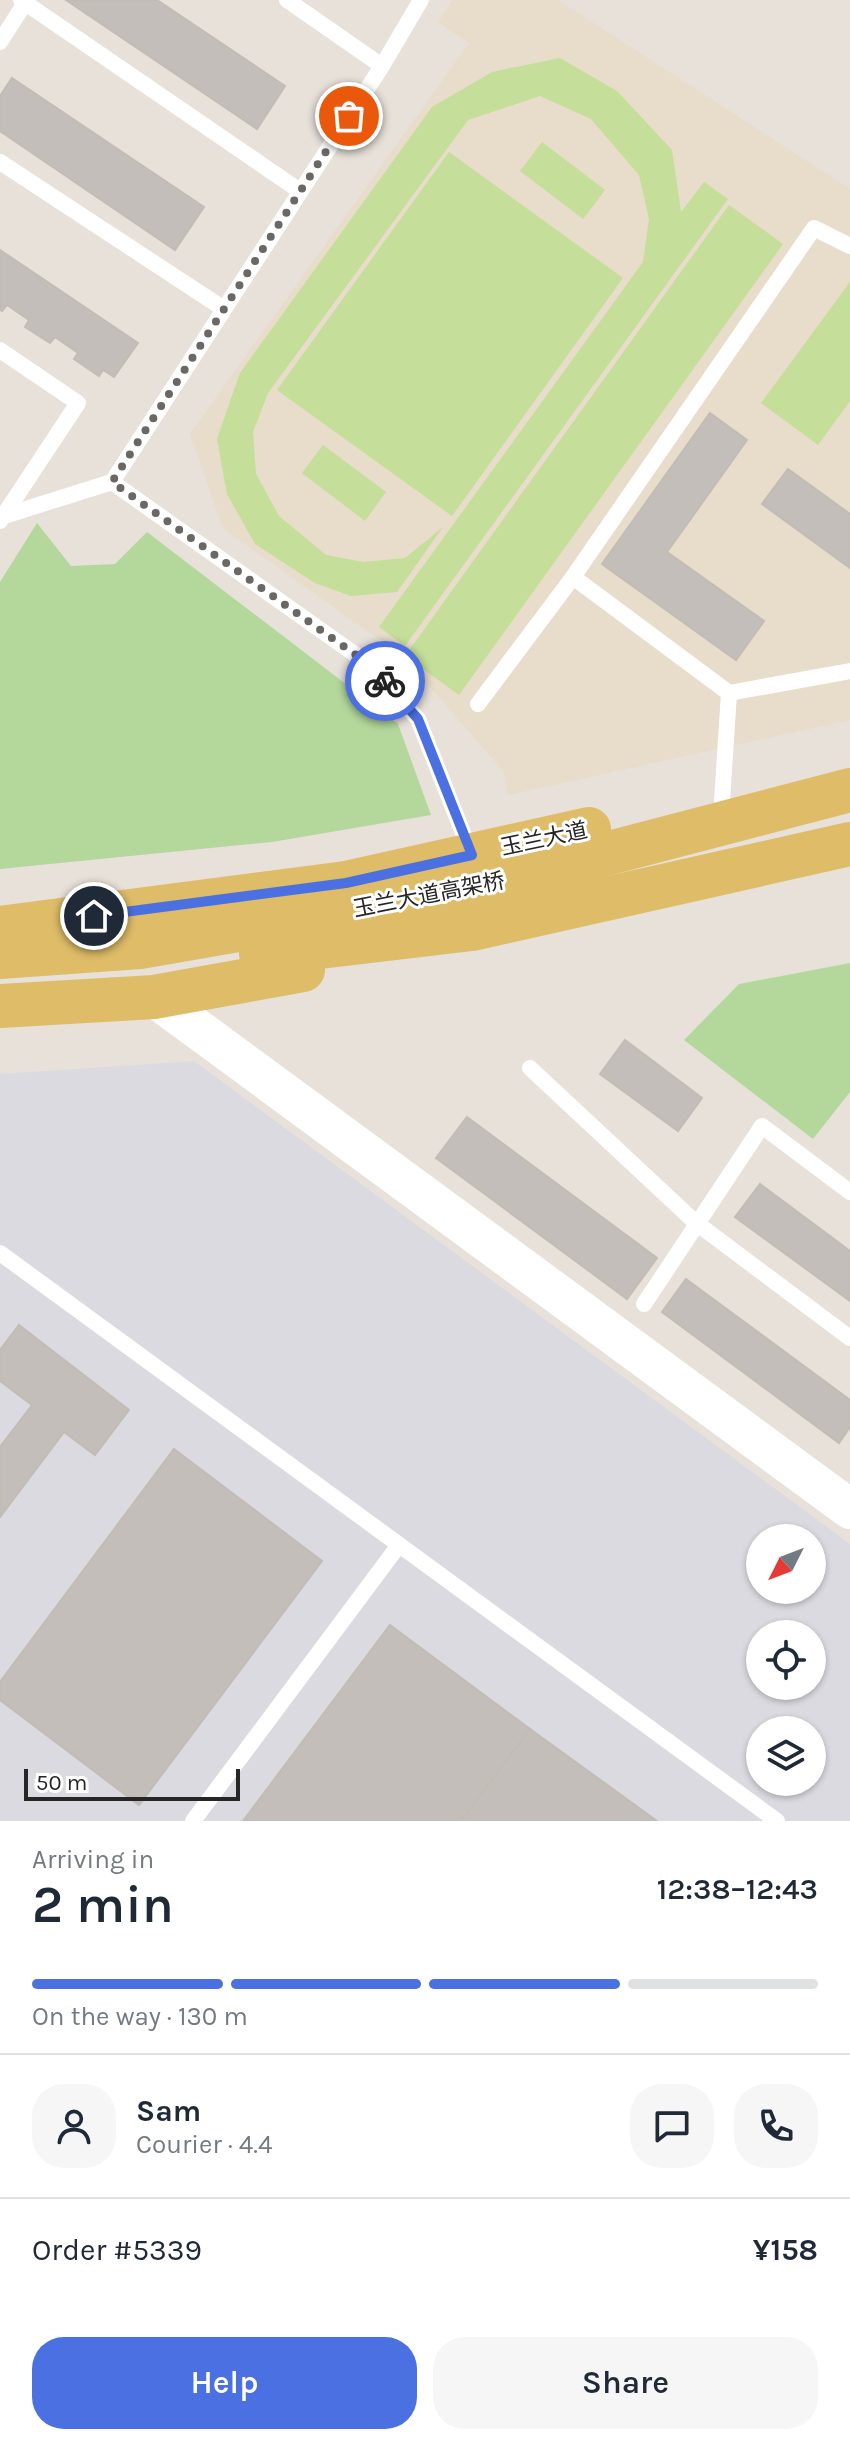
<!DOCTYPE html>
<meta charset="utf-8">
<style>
:root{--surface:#fff;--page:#f6f6f7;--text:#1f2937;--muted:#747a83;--line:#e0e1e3;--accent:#4b70e2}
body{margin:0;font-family:Karla,"Noto Sans SC",sans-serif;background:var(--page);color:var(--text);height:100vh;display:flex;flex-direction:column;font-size:30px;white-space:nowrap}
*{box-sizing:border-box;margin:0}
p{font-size:26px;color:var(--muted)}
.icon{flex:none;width:44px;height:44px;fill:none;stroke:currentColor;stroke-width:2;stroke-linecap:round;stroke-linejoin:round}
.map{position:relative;height:1821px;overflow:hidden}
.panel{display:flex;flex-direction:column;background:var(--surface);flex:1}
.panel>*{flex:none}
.needle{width:52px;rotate:228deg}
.fabs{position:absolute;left:746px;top:1524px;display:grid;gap:16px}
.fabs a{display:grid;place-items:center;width:80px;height:80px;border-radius:50%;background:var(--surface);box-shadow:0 2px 6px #0004;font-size:40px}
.scale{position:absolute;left:24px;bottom:20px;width:216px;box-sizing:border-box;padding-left:8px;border:4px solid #262626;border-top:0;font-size:22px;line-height:28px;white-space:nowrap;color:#262626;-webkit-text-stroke:6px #fff;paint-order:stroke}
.pin{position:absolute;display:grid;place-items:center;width:68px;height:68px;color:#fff;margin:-34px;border:4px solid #fff;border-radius:50%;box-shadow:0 2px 8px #0007}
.courier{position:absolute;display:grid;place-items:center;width:80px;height:80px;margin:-40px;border:6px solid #4b70e2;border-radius:50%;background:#fff;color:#222;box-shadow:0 2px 10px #0007}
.head em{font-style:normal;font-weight:600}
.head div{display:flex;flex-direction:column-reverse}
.head{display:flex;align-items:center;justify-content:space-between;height:136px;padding:0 32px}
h1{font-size:52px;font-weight:600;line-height:60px}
.bar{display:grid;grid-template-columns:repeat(4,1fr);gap:12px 8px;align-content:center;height:96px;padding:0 32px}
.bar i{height:10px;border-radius:6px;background:var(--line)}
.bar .active{background:var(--accent)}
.bar p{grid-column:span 4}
.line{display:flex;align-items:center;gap:20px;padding:0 32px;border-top:2px solid var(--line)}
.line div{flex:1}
.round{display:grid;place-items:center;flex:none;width:84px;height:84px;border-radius:32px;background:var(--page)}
.cta{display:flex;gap:16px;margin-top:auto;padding:16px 32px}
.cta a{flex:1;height:92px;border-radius:32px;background:var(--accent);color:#fff;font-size:32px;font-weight:600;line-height:92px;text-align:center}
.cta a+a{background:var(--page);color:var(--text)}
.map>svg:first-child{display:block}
.industrial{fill:#dbdae0;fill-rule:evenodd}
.education{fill:#e8dcca}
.green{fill:#b4d89c}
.pitch{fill:#c5de99}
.building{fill:#c3beb9;stroke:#c2bcb4;stroke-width:2}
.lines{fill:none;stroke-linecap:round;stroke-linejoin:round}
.service{stroke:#fff;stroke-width:16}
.tertiary{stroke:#fff;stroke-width:40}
.primary{stroke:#debc68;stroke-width:44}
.done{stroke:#6a6765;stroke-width:8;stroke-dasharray:0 14.4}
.route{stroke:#4b70e2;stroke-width:10}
.labels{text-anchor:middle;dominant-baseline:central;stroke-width:6;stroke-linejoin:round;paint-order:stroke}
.street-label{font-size:22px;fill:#262626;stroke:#fff}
</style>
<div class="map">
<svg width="850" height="1821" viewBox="0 0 850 1821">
<rect width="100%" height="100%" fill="#e7e1d9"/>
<path class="industrial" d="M194,1061L850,1544V1821H0V1074ZM760,1538H812V1590H760ZM760,1634H812V1686H760ZM760,1730H812V1782H760Z"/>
<polygon class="education" points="453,0 558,0 850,189 850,720 508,795 504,772 405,658 223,528 190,434 469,43 438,22"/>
<g class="green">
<polygon points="37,523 71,566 115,564 147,532 398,724 431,815 272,842 0,869 0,582"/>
<polygon points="850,963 850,1092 813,1139 684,1040 739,984"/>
</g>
<g class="pitch">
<polygon points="560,58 617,91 672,150 681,212 704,182 728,199 405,646 379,627 643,262 649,219 639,175 591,119 540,96 468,120 268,393 253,432 256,474 279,516 326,555 364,562 405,558 443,527 397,592 351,596 315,583 255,544 227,494 217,439 240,373 432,107 492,72"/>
<polygon points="542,142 605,190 583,219 520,171"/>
<polygon points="449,152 623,278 452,516 277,390"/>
<polygon points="729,205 783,244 459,695 405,656"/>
<polygon points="850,282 850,401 818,445 761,403"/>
<polygon points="323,445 386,492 365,521 302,473"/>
</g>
<g class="building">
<polygon points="66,0 157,0 285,86 257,129"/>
<polygon points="12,78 204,207 175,250 0,131 0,96"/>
<polygon points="0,250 138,343 114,377 103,370 99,376 74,359 78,353 55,337 50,343 25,327 29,320 7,305 2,311 0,310"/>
<polygon points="710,413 747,440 667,552 764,621 736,660 602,564"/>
<polygon points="788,469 850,514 850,568 762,504"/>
<polygon points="625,1040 702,1098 678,1131 600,1074"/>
<polygon points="467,1117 657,1258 627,1299 436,1158"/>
<polygon points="760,1184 850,1251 850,1301 735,1217"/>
<polygon points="686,1279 850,1400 850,1427 839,1443 662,1312"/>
<polygon points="19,1325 129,1410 95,1455 64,1432 0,1517 0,1447 32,1405 0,1381 0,1350"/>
<polygon points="174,1449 322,1561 139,1805 0,1700 0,1682"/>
<polygon points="390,1625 530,1729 461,1821 243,1821"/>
<polygon points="530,1729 657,1821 461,1821"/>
</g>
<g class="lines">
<g class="service">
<polyline points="21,0 300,191"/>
<polyline points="287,0 382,66 112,482 370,665 418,719 471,853"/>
<polyline points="0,42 27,0"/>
<polyline points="382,66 421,0"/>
<polyline points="0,162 224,309"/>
<polyline points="0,350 78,403 0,521"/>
<polyline points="1,514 4,516 112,482"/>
<polyline points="573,577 814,228 850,246"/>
<polyline points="729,693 850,671"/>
<polyline points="478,704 573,577 729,693 722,801"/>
<polyline points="530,1068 695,1222 850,1338"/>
<polyline points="0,1253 777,1821"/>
<polyline points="644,1304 762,1126 850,1192"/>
<polyline points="193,1821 399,1545"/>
</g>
<polyline class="tertiary" points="154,997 850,1509"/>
<g class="primary">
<polyline points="0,928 346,883 589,829"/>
<polyline points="261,954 472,929 850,844"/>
<polyline points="0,957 140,947 464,891 850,790"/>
<polyline points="0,1006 154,997 303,970"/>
</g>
</g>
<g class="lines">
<polyline class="done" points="349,116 112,482 370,665 385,681"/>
<polyline class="route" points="94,916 346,883 472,855 418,719 385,681"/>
</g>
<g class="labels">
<g class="street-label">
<text transform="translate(544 839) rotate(-12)">玉兰大道</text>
<text transform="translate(429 895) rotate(-11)">玉兰大道高架桥</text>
</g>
</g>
</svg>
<div class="fabs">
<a><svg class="needle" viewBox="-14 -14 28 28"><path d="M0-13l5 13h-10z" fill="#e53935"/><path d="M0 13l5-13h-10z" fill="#747a83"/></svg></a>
<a><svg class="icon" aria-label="locate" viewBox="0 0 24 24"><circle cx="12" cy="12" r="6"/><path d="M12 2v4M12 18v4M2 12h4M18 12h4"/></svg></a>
<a><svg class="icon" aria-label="layers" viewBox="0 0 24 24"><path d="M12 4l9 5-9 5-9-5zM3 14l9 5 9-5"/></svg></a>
</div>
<div class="scale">50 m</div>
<div class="pin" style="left:349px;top:116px;background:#ea580c"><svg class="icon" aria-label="bag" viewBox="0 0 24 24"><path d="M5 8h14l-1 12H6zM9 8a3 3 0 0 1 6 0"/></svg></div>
<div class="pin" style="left:94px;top:916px;background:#1f2937"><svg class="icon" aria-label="home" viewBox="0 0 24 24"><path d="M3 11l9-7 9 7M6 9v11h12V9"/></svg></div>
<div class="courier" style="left:385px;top:681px"><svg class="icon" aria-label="bike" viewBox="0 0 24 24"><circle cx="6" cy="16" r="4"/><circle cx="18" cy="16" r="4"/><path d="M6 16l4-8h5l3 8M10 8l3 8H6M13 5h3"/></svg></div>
</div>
<section class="panel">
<div class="head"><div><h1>2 min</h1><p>Arriving in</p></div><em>12:38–12:43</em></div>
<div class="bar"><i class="active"></i><i class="active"></i><i class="active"></i><i></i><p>On the way · 130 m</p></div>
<div class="line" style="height:144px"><a class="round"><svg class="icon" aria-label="person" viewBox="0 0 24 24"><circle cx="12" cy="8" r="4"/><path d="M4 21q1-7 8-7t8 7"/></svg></a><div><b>Sam</b><p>Courier · 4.4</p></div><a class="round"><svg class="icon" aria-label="chat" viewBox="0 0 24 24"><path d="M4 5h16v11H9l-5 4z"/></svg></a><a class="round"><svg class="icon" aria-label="phone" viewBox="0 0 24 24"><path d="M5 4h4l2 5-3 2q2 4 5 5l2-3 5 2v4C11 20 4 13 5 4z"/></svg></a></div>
<div class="line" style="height:104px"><div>Order #5339</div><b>¥158</b></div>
<div class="cta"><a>Help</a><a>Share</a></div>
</section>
